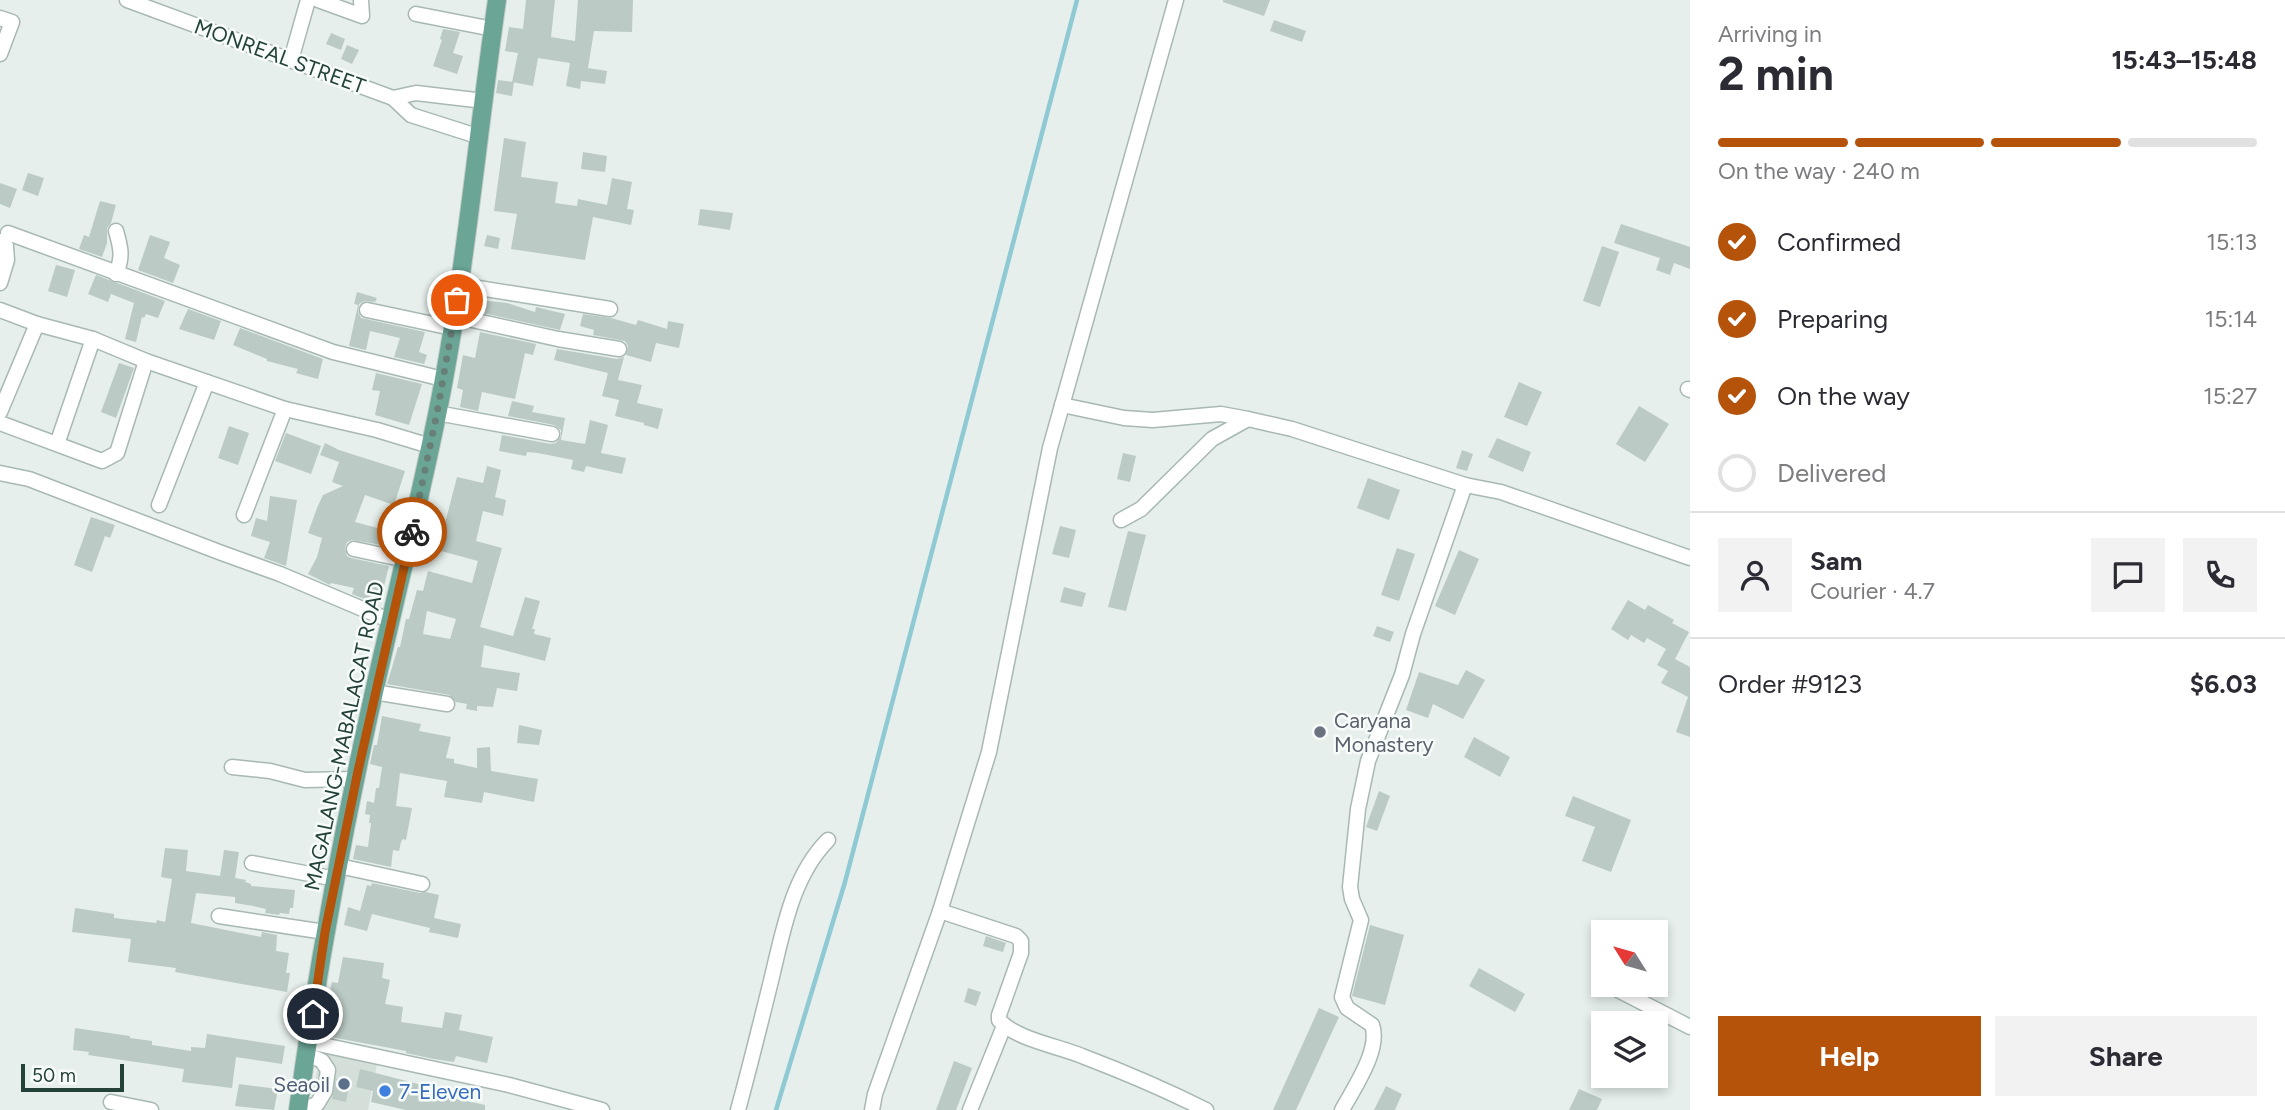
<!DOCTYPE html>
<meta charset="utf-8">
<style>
:root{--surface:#fff;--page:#f2f2f3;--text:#2b2b33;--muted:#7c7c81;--line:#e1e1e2;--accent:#b45309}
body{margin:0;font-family:Figtree,sans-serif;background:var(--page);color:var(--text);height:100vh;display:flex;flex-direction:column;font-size:26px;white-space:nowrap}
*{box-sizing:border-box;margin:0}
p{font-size:23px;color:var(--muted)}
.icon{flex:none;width:38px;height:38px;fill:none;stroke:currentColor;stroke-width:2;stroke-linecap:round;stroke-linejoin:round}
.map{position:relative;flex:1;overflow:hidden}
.side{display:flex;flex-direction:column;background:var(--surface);width:595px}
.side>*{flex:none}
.needle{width:46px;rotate:307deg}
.fabs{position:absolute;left:1591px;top:920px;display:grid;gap:14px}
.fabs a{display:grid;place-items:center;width:77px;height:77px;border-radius:0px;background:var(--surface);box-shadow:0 4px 10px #0003;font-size:35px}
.scale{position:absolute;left:21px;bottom:18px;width:103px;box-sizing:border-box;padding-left:7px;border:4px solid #24423a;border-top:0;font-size:19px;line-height:24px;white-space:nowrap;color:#24423a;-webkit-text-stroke:5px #f7fbf9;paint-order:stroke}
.pin{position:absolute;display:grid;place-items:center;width:60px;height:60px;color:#fff;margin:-30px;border:4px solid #fff;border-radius:50%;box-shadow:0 2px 7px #0007}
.courier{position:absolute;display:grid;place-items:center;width:70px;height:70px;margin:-35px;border:5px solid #b45309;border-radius:50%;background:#fff;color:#222;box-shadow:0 2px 9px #0007}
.summary em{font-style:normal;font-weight:700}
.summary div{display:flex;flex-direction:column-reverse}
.summary{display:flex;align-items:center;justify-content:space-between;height:119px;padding:0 28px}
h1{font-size:46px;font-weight:700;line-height:52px}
.bar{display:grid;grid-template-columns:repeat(4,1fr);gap:10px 7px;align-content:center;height:84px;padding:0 28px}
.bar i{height:9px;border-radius:5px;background:var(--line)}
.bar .current{background:var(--accent)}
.bar p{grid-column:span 4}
.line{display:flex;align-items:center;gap:18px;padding:0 28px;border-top:2px solid var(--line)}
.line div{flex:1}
.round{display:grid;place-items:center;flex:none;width:74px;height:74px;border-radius:0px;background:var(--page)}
ol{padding:0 28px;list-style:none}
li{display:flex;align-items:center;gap:21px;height:77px}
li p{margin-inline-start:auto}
li .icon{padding:7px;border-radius:50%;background:var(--accent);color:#fff;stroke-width:4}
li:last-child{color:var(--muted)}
li i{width:38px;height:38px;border:4px solid var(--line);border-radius:50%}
.action{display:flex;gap:14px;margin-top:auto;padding:14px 28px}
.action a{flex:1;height:80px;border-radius:0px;background:var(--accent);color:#fff;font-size:28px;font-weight:700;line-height:80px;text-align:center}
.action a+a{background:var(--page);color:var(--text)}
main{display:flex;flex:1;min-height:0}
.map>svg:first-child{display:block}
.built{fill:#d4dfda}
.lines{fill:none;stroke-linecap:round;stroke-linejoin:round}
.stream{stroke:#8ec9d4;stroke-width:4.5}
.building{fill:#bbcac4;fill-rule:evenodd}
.minor-casing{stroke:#a8b8b2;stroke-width:17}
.major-casing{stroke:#c2cac8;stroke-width:20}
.minor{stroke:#fff;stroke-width:14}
.major{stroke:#6aa596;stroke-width:18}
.done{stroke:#687f78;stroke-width:7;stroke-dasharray:0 12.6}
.route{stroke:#b45309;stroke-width:9}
.worship-dot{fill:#6b7280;stroke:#f7fbf9;stroke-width:2.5}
.service-dot{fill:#5c6f8a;stroke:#f7fbf9;stroke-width:2.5}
.shop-dot{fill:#3f7fe0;stroke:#f7fbf9;stroke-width:2.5}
.labels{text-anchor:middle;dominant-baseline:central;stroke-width:5;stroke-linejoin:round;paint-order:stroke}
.street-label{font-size:21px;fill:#24423a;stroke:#f7fbf9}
.worship-label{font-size:21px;fill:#5b616d;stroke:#f7fbf9;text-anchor:start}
.service-label{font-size:21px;fill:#4e5e75;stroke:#f7fbf9;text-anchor:end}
.shop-label{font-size:21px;fill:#366cbe;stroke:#f7fbf9;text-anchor:start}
</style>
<main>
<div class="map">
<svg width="1690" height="1110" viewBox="0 0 1690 1110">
<rect width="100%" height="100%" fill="#e6efeb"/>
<polygon class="built" points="321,1049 378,1059 368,1110 310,1110"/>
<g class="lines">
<polyline class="stream" points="776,1110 845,882 1077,0"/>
</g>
<g class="building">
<polygon points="526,0 555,0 551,37 575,41 578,0 633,0 632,32 594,31 588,68 607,71 605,84 581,81 580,89 566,86 570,63 538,58 533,86 512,82 518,53 505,51 509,27 523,29"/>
<polygon points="1223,0 1270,0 1264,16 1223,2"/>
<polygon points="1274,20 1306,31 1302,42 1270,31"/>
<polygon points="443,29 460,32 453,53 463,56 457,74 433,66 442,40 440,39"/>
<polygon points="331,33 345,39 341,50 326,44"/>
<polygon points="347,45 359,50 352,64 341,59"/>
<polygon points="498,80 514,82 512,96 496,93"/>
<polygon points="504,138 526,142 521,177 558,182 555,203 577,206 578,199 607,205 612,178 632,182 627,209 634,210 631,225 593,217 585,260 511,249 517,214 494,211"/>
<polygon points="583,152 607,156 605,172 581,169"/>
<polygon points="28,173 44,178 38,196 22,190"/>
<polygon points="0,183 17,189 10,208 0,204"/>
<polygon points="100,201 116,205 111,223 107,228 107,243 102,257 79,249 84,235 89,237"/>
<polygon points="700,209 733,213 730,230 698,225"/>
<polygon points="1621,224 1690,247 1690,269 1674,263 1670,275 1656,270 1660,258 1614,243"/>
<polygon points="150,235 170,242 164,258 180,265 173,283 138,270"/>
<polygon points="487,235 500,238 498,249 484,246"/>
<polygon points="1602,246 1619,252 1600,307 1583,301"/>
<polygon points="56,265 75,270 67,297 48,291"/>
<polygon points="96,275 165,301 158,318 146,314 144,318 142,317 136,342 125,339 134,303 111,294 108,302 88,294"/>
<polygon points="357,292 377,298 375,302 365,301 359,304 358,312 361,318 425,332 419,352 427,355 424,364 394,357 400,338 370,331 366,350 349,346 358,305 354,304"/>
<polygon points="480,300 507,303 535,312 536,307 565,314 560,330 478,312"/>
<polygon points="188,309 221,321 214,340 179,329"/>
<polygon points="583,314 611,318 636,325 638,320 667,329 668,321 684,324 679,348 656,343 651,362 626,355 628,346 625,341 593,335 594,330 580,326"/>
<polygon points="240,328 323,359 318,379 296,373 298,369 267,361 267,359 233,345"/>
<polygon points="480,332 536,344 533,355 525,353 515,399 482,392 478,411 460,407 463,390 457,388 463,355 475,358"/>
<polygon points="557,349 617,359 624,357 618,380 642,385 637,403 663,409 658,429 644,425 644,423 615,416 619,400 602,396 608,373 554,360"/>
<polygon points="119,363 134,368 116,418 101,412"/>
<polygon points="376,373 422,384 409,425 375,415 380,391 372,390"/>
<polygon points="1519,382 1542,392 1527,426 1504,417"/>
<polygon points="512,401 534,406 532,412 565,418 561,440 585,444 590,420 608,425 601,453 626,458 622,474 586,466 584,472 571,469 573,460 538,453 527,452 526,456 499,451 502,435 551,444 556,443 561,436 561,430 554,425 508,416"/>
<polygon points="1639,406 1669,424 1645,462 1616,444"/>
<polygon points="229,426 249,433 238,465 218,458"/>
<polygon points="286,433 321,446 311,474 275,461"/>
<polygon points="1497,438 1531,452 1523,472 1488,457"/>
<polygon points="325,443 339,450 405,471 394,505 365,495 355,522 385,530 381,545 352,540 347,542 345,548 347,556 351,558 389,566 381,598 371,595 369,601 352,594 354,588 331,583 330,585 308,574 317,557 322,538 308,533 317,508 323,495 343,486 332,482 339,462 320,455"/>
<polygon points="1462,450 1473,454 1467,471 1456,468"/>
<polygon points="1123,453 1136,456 1130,482 1117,479"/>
<path d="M487,466L501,470L495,497L506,500L503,516L483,511L476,541L502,548L480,627L513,636L525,597L540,601L532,629H535L534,634L551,638L545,661L484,645L481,667L520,673L517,691L497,688L493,707L477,706V711L466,709L467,704L456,702L449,695L387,684L398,647H400L406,619H409L417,590L423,591L428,571L472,583L478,561L426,547L431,528L443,531L457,477L483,483ZM427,611L456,619L450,639L423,634Z"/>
<polygon points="1368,478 1400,490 1389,520 1357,508"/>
<polygon points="270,496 297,500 286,566 264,558 270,542 251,536 256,518 267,521"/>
<polygon points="91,517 115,525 110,538 105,536 92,572 74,565"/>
<polygon points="1060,526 1076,530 1069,558 1052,554"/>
<polygon points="1128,531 1146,535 1126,611 1108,607"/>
<polygon points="1397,548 1415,554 1399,601 1381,595"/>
<polygon points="1459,550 1479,559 1455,615 1435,606"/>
<polygon points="1064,587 1086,593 1082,607 1060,602"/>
<polygon points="1628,600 1645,610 1648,605 1674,620 1672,623 1689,632 1675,659 1690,667 1690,737 1676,732 1688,697 1661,683 1668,671 1657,665 1666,649 1647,638 1644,643 1631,635 1628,640 1611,629"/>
<polygon points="1377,626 1394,632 1390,642 1373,636"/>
<polygon points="1466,670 1485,680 1463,719 1433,704 1428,718 1406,710 1419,672 1458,685"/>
<polygon points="382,716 421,724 419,731 451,737 446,758 454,759 454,763 477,768 477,748 490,747 491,771 538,779 534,802 484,792 482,803 444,797 447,781 400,773 396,806 412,808 406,840 403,839 401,842 399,851 393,850 391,867 353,859 356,845 368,847 371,823 369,823 370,815 365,814 367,801 374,803 376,788 379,788 382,767 370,764 374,745 377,745"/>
<polygon points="519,725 542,730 539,745 517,743"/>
<polygon points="1474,737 1510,757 1500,777 1464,757"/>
<polygon points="1379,791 1390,796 1377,831 1366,827"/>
<polygon points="1573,796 1631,820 1611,872 1582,861 1595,827 1565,816"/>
<polygon points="165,848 188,850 186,871 220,876 224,850 239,852 235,878 246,880 245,882 251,884 251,886 295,890 293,908 290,908 289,914 280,913 279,915 265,913 266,909 253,906 235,903 235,897 196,893 191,923 261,937 262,932 277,935 276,951 289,953 286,973 290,973 287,992 175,972 176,968 128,962 131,939 72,932 75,908 114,914 114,918 156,923 157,920 165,922 172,879 161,877"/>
<polygon points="372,883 420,893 426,892 439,895 434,918 461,924 458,938 429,932 430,928 372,914 367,931 344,925 348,907 360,911 367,885 371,886"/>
<polygon points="1370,925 1404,935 1385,1005 1352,996"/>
<polygon points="986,936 1006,943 1003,952 983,946"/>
<polygon points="343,957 384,963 382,978 390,980 385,1004 403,1007 401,1022 442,1028 445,1012 462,1015 459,1030 493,1037 487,1063 456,1056 454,1062 434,1059 406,1053 406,1051 320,1035 332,982 338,983"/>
<polygon points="1479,968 1525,994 1515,1012 1469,986"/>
<polygon points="968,988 981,992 976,1006 964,1002"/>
<polygon points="1319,1008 1339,1017 1296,1110 1273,1110"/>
<polygon points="75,1028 130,1036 130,1038 152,1041 152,1045 191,1051 191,1047 205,1048 207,1034 285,1046 282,1064 236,1057 232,1088 182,1082 184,1069 88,1055 89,1052 73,1050"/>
<polygon points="954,1061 972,1068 956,1110 936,1110"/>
<polygon points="360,1069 453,1093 452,1098 485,1105 485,1110 406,1110 371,1102 373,1091 356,1087"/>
<polygon points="336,1079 350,1081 346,1102 332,1099"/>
<polygon points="239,1084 278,1089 274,1110 235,1106"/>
<polygon points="1386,1086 1402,1094 1395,1110 1374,1110"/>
<polygon points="1579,1089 1602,1099 1597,1110 1569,1110"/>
</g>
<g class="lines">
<defs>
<g id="minor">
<polyline points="127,0 393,98 411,115 480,137"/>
<polyline points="318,0 362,16 361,0"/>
<polyline points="416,14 493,29"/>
<polyline points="0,18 12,22 0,54"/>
<polyline points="291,60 308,0"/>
<polyline points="393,98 416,93 484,101"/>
<path d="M116,231C121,248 123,257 116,274"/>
<polyline points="8,233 333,352 443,379"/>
<polyline points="0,241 6,246 7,260 0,283"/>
<polyline points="460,285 610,309"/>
<polyline points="0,310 37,324 93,339 146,361 285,409 377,430 430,446"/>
<polyline points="367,310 452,328"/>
<polyline points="454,316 558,339 619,349"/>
<polyline points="1688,389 1690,390"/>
<path d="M1062,405L1124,418L1153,420L1221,414L1248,419L1292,429L1465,485L1413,634L1402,675L1368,761L1358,809L1350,887L1352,899L1361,920L1342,997L1347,1008L1372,1025C1381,1049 1354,1088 1342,1110"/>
<polyline points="0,412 37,324"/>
<polyline points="437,413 552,434"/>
<polyline points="0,423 102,461 117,453 146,361"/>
<polyline points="57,444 93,339"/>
<polyline points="0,473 29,479 219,552 280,574 391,621"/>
<polyline points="1465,485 1501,492 1690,558"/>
<polyline points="159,505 207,382"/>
<polyline points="244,515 285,409"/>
<polyline points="1121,520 1141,509 1212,439 1248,419"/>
<polyline points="354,549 406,560"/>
<polyline points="374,692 447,704"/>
<polyline points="232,767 270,771 305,780 356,779"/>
<polyline points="252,863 336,879"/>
<polyline points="339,866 422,884"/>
<path d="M940,911L1016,936L1021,941V953L999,1015V1020C1015,1039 1058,1046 1082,1056C1124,1072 1166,1090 1206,1110"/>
<polyline points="219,916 325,932"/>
<polyline points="1616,989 1690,1027"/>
<polyline points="309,1042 509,1085 602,1110"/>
<polyline points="111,1102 151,1110"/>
<polyline points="302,1110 317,1104 325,1091 328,1070 322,1061 307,1054"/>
<path d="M738,1110C749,1070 759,1029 769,989C782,938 790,878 828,840"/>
<polyline points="872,1110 875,1094 940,911 989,752 1050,448 1176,0"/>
<polyline points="970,1110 1004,1026"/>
</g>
<path id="major" d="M298,1110C317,970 343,830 374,692C395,599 418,508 437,415C465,278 477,138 497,0"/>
</defs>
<use href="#minor" class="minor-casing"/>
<use href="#major" class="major-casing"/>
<use href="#minor" class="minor"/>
<use href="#major" class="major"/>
</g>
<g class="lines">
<polyline class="done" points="412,532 437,413 457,300"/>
<polyline class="route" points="313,1014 325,932 358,771 412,532"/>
</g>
<circle class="worship-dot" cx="1320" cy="732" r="7"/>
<circle class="service-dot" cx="344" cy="1084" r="7"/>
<circle class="shop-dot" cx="385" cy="1091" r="7"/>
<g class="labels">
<g class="street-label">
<text transform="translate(280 56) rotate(20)">MONREAL STREET</text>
<text transform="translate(344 736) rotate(-78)">MAGALANG-MABALACAT ROAD</text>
</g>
<g class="worship-label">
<text x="1334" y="720">Caryana<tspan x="1334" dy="24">Monastery</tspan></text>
</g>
<g class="service-label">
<text x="330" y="1084">Seaoil</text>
</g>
<g class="shop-label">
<text x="399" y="1091">7-Eleven</text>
</g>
</g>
</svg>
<div class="fabs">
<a><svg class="needle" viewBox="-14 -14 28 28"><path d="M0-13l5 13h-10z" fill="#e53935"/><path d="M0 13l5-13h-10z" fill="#7c7c81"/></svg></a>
<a><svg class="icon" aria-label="layers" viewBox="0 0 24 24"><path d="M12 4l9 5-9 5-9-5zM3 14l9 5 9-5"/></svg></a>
</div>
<div class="scale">50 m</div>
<div class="pin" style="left:457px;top:300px;background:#ea580c"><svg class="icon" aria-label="bag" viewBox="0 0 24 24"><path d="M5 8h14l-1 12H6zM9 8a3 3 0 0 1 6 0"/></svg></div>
<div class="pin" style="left:313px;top:1014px;background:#1f2937"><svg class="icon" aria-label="home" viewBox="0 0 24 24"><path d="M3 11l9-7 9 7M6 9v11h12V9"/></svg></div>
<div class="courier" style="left:412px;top:532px"><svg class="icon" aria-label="bike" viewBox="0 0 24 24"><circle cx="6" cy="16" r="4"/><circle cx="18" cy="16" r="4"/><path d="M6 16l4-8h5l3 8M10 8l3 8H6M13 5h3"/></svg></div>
</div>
<section class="side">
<div class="summary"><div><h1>2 min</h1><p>Arriving in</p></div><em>15:43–15:48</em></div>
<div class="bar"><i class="current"></i><i class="current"></i><i class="current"></i><i></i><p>On the way · 240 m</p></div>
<ol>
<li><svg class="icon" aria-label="check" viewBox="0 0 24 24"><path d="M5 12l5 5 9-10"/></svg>Confirmed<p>15:13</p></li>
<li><svg class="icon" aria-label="check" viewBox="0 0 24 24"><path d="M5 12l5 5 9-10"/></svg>Preparing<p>15:14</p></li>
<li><svg class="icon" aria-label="check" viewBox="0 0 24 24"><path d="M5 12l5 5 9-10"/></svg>On the way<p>15:27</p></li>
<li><i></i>Delivered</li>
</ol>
<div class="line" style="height:126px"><a class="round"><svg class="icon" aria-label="person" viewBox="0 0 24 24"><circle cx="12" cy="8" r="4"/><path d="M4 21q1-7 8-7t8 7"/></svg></a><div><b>Sam</b><p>Courier · 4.7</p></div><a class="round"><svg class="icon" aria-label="chat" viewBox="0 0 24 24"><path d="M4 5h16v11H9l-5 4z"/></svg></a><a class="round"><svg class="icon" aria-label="phone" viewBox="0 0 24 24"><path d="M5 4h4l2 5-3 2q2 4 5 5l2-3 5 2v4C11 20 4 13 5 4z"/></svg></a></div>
<div class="line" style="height:91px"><div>Order #9123</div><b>$6.03</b></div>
<div class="action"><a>Help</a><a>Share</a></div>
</section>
</main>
